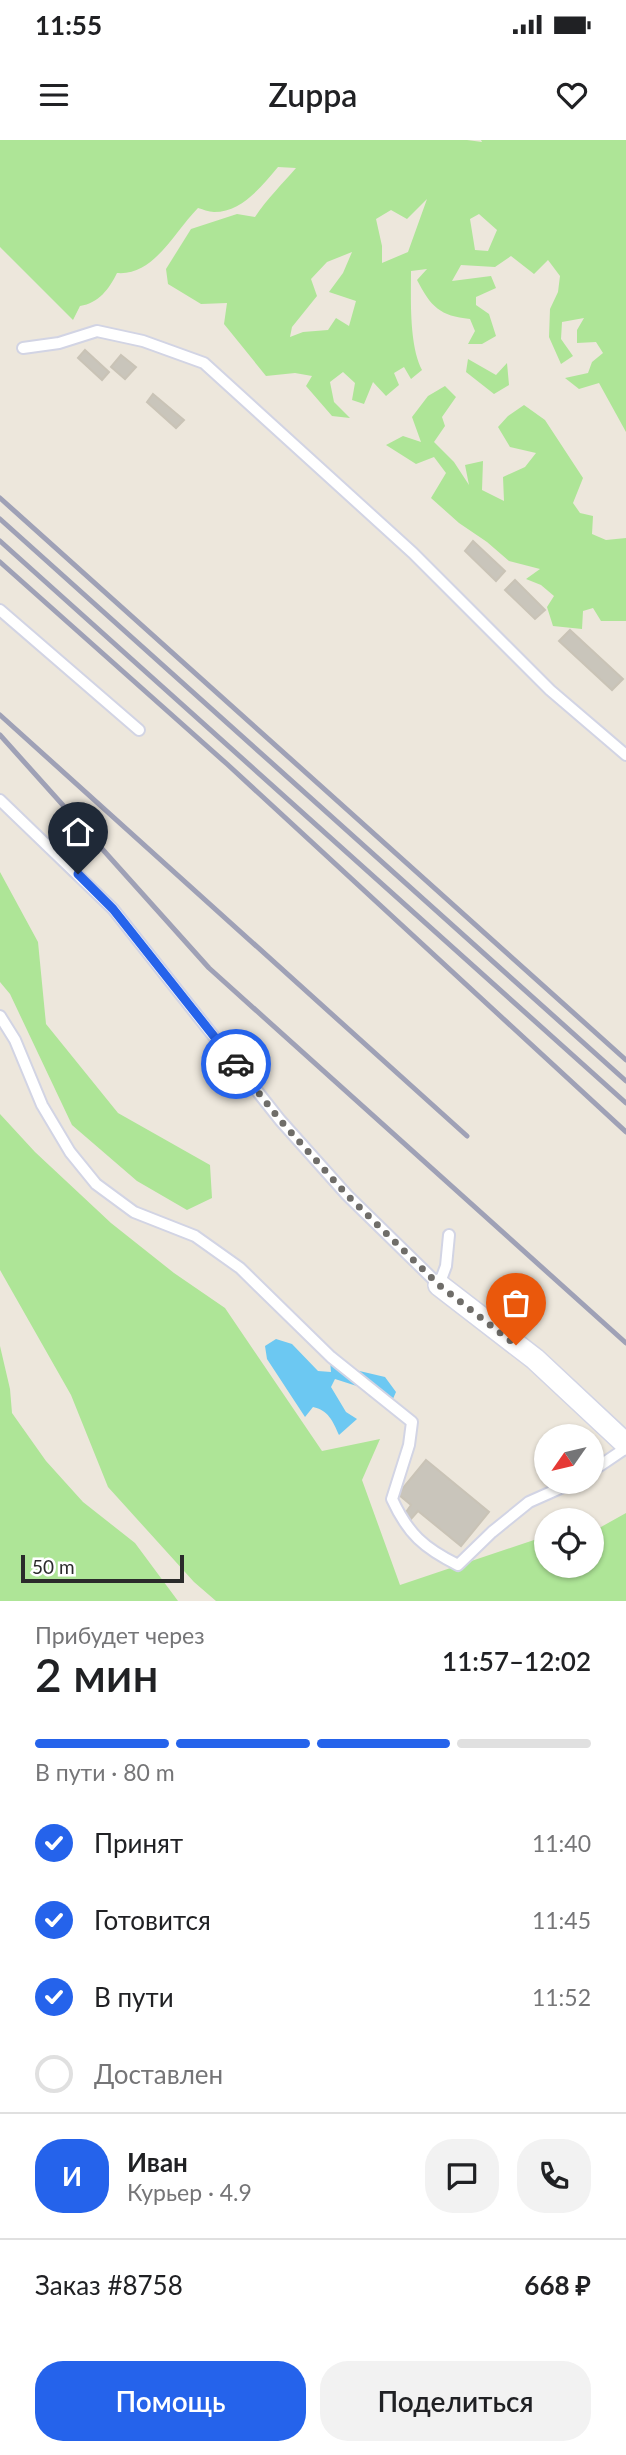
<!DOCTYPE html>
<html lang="ru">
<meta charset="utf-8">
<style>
:root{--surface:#fff;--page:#f2f2f2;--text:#202124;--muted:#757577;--line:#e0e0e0;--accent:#2563eb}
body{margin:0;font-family:Lato,sans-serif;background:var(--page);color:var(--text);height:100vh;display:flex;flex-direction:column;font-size:26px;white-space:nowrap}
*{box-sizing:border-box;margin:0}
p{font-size:23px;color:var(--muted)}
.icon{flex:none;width:38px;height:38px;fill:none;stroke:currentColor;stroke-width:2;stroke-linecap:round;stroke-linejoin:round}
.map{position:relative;height:1461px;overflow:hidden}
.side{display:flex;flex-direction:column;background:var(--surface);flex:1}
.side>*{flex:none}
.needle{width:46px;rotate:236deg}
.fabs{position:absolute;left:534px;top:1284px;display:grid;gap:14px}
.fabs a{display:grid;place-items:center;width:70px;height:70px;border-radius:50%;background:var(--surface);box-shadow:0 2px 5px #0004;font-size:35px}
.scale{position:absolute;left:21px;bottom:18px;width:163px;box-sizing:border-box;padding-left:7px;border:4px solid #2b2b2b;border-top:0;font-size:19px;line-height:24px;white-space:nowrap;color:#2b2b2b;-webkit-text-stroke:5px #fff;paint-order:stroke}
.pin{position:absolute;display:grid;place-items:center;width:60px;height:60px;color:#fff;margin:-72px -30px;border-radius:50% 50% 50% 0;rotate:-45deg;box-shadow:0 0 7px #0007}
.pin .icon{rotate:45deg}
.courier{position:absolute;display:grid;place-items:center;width:70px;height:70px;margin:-35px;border:5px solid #2563eb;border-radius:50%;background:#fff;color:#222;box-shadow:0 2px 9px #0007}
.headline em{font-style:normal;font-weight:600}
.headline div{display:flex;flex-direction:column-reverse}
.headline{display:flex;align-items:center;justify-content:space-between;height:119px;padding:0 35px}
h1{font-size:46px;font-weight:600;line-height:52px}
.bar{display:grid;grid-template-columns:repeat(4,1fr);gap:10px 7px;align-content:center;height:84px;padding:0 35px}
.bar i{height:9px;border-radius:5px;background:var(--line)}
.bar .current{background:var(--accent)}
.bar p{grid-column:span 4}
.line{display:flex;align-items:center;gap:18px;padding:0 35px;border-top:2px solid var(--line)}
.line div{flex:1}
.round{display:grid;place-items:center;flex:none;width:74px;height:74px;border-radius:28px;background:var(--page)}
ol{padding:0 35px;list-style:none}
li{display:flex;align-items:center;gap:21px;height:77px}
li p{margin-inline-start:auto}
li .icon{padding:7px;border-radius:50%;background:var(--accent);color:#fff;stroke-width:4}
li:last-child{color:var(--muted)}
li i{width:38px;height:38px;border:4px solid var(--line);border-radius:50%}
.primary-button{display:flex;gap:14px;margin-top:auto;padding:14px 35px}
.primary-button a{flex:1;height:80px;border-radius:28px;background:var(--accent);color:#fff;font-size:28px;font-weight:600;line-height:80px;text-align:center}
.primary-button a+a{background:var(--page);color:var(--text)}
.status{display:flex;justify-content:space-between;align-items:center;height:49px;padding:0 35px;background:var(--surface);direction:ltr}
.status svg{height:19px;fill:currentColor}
header{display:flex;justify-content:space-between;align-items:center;height:91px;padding:0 35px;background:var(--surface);font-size:32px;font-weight:600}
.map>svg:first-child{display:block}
.green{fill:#aee597;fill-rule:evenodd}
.water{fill:#6cc8f2}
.building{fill:#c9c5bb;stroke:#c9c3b6;stroke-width:2}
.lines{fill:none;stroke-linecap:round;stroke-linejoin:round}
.lane-casing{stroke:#d2d4e4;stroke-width:14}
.street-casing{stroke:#d2d4e4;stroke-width:24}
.lane{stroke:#fff;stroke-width:10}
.street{stroke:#fff;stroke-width:21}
.rail{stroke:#9fa1b6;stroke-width:5}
.done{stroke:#6f6d69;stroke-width:7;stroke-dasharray:0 12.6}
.route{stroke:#2563eb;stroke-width:9}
</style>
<div class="status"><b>11:55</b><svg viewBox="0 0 49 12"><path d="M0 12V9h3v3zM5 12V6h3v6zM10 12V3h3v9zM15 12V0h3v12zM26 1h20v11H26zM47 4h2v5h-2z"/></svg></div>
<header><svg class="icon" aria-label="menu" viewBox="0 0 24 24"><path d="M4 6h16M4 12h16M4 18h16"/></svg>Zuppa<svg class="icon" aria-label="heart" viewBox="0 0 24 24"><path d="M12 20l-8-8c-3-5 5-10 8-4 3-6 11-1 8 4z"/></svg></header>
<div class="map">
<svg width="626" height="1461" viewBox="0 0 626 1461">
<rect width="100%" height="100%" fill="#ede7dc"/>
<g class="green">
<path d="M0,0H467L482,2L481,0H626V292L599,243L579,249L565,238L588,233L592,222L603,213L596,202L577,203V190L584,178L562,182L561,199L573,216L561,224L549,197L550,169L558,152L560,136L548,120L534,134L511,116L495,127L461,125L452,141L491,136L496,148L476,157V165L489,174L496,196L482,204H468L475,191L470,179C440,176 431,167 417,140L427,129L411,131C411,159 409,205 422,230L411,239L404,227L394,233L399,245L386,256L373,242L364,264L352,260L355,243L343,232L330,242L334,262L350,278L332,276L306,246L312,236L295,233L266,236L224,184L227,163L201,164L168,144L166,129L191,89L237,74L255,77C267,59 283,43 296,28L278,27C262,46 242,72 214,72C209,72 202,69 198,68C174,92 154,136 117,133C109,149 99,163 80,166L73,180L0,107ZM427,59L408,112L382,123V106L376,79L391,70L407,79ZM479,74L497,90L488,111L475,110L470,79ZM352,112L343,133L329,152L356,161L349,186L336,178L328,190L303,192L290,197L292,187L317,156L311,139L327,122Z"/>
<polygon points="468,219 496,235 507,223 509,245 494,254 466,232"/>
<polygon points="445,246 456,257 442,277 445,286 434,302 454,322 469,345 465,325 483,321 482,350 504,361 503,337 525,327 536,313 510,307 498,287 508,276 524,265 545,280 583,338 573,363 580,373 593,376 592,394 606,400 626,398 626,481 601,481 593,468 583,471 582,489 553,486 547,467 554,456 541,445 526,439 540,429 509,421 487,402 459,383 431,358 446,333 434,317 416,324 386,305 403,296 421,302 412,277 428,256"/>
<polygon points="0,732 38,802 46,884 118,973 210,1025 212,1058 187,1070 137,1041 72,985 10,854 0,842"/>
<polygon points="0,974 35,1012 111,1083 174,1133 225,1168 322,1311 380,1299 362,1340 400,1445 537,1399 546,1398 546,1426 592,1426 592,1392 626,1373 626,1461 216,1461 194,1442 108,1347 71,1255 0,1130"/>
<polygon points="0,1206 10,1249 12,1273 46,1321 83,1362 135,1403 178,1461 0,1461"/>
</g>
<path class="water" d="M276,1199L292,1204L318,1231L331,1232L330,1221L351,1229L385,1237L396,1252L392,1261L382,1256L370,1257L363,1248L335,1239L331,1247L346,1272L357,1279L339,1295C333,1281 328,1270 313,1267L305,1277L267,1219L265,1206Z"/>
<g class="building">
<polygon points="85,210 109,232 102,240 78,218"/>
<polygon points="121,215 136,227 125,239 111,227"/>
<polygon points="153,254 184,280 176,288 147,262"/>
<polygon points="473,401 505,431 496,441 465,411"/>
<polygon points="515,440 545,470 535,479 505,450"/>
<polygon points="570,490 623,539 612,550 559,501"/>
<polygon points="426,1320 489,1372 461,1406 418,1371 410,1380 404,1375 411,1365 398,1354"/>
</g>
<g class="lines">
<defs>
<g id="lane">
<polyline points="23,208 59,203 97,191 143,201 204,223 413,413 550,550 626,615"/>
<polyline points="0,470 139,590"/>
<polyline points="0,660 113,769 280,980 347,1055 439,1145 446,1126 449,1095"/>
<path d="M0,876L15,900L42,965L70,1012L96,1044L134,1072L195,1096L240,1128L331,1217L412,1282L409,1305L392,1359C408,1394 424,1408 458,1425L492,1392L529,1362L574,1342"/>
<polyline points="592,1331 626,1308"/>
</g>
<polyline id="street" points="439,1145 535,1219 626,1304"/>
</defs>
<use href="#lane" class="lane-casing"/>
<use href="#street" class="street-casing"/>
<use href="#lane" class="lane"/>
<use href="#street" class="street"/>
<g class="rail">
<polyline points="0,358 626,920"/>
<polyline points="0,379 626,941"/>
<polyline points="0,401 626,963"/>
<polyline points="0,422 227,624 626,992"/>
<polyline points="0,575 467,996"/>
<polyline points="0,595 209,828 626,1203"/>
</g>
</g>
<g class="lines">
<polyline class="done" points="236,924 280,980 347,1055 439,1145 516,1205"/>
<polyline class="route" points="78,734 113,769 236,924"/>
</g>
</svg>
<div class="fabs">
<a><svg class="needle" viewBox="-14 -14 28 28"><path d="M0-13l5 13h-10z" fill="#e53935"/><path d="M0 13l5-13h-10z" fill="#757577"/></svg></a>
<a><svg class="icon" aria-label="locate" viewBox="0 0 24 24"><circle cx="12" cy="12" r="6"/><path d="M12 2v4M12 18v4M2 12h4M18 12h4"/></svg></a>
</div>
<div class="scale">50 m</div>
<div class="pin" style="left:516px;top:1205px;background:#ea580c"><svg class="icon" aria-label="bag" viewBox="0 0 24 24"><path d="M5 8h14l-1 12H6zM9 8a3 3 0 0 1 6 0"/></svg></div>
<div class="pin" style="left:78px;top:734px;background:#1f2937"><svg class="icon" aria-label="home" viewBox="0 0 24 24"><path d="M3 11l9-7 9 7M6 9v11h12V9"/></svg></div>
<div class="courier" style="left:236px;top:924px"><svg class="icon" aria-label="car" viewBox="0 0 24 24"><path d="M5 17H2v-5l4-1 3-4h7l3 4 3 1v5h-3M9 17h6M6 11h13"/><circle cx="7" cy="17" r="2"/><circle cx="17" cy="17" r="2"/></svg></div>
</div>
<section class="side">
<div class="headline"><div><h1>2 мин</h1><p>Прибудет через</p></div><em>11:57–12:02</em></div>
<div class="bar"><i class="current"></i><i class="current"></i><i class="current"></i><i></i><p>В пути · 80 m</p></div>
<ol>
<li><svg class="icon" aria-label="check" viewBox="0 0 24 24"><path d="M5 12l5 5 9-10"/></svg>Принят<p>11:40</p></li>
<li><svg class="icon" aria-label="check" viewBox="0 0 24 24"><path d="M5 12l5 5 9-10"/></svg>Готовится<p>11:45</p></li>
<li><svg class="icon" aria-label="check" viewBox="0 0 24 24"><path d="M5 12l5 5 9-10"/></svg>В пути<p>11:52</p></li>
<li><i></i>Доставлен</li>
</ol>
<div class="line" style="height:126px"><b class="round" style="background:var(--accent);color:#fff">И</b><div><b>Иван</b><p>Курьер · 4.9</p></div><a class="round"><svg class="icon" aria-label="chat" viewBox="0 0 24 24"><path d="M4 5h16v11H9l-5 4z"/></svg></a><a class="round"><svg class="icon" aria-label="phone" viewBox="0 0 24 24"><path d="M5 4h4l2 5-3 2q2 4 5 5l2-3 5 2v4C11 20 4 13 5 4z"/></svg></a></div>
<div class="line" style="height:91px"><div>Заказ #8758</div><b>668 ₽</b></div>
<div class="primary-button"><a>Помощь</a><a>Поделиться</a></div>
</section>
